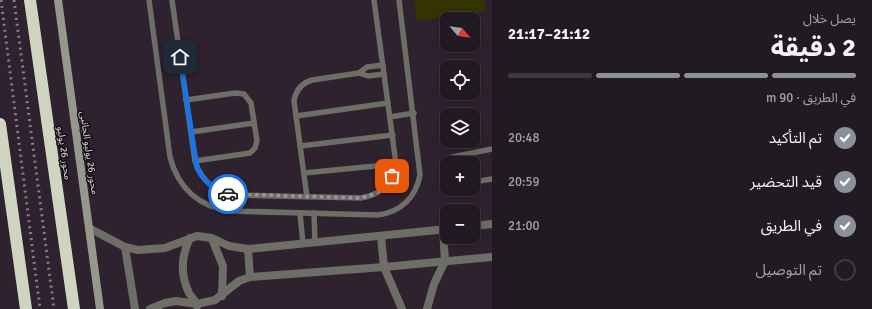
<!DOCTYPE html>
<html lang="ar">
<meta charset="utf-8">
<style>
:root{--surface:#221a22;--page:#2e272f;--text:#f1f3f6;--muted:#a2a1a5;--line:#3f3840;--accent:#8c9099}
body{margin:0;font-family:Signika,"Noto Sans Arabic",sans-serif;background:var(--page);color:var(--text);direction:rtl;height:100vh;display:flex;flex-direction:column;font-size:15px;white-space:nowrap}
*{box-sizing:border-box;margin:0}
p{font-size:13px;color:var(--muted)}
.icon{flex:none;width:22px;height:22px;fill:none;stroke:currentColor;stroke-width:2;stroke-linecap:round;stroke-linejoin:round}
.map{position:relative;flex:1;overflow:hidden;direction:ltr}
.drawer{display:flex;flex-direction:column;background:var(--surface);width:380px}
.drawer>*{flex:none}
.needle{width:26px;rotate:119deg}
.buttons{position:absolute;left:440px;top:12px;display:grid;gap:8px}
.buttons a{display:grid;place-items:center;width:40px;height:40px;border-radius:8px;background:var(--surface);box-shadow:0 2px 10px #0003,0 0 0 1px var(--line);font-size:20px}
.pin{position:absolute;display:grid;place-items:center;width:34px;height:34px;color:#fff;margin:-17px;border-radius:8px;box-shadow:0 2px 6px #0006}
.courier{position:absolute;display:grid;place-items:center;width:40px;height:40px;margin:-20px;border:3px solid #1a73e8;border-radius:50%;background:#fff;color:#222;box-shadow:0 1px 5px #0007}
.summary em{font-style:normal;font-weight:700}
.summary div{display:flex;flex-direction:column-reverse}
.summary{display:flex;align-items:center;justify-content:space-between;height:68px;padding:0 16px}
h1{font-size:26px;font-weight:700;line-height:30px}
.bar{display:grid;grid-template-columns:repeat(4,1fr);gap:6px 4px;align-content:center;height:48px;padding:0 16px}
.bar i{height:5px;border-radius:3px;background:var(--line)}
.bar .on{background:var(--accent)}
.bar p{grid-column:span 4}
ol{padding:0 16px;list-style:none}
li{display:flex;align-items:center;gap:12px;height:44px}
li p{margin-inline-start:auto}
li .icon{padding:4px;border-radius:50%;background:var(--accent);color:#fff;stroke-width:4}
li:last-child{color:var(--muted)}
li i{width:22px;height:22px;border:2px solid var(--line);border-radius:50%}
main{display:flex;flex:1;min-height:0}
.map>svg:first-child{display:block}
.green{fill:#343503}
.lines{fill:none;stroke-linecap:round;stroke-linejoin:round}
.lane{stroke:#6d6f67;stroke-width:5.5}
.street{stroke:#6d6f67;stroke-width:8}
.secondary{stroke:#94998b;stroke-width:8}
.highway{stroke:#cfd5c1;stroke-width:12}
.rail{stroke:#877d87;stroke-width:3;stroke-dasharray:2 4;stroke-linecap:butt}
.done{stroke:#9e949e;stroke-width:4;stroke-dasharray:0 7.2}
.route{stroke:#1a73e8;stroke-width:5}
.labels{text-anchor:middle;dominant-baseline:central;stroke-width:3;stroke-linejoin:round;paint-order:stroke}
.street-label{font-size:10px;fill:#dbd2da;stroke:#130e13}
</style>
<main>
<section class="drawer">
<div class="summary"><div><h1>2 دقيقة</h1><p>يصل خلال</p></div><em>21:12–21:17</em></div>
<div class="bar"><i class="on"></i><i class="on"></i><i class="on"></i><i></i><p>في الطريق · 90 m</p></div>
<ol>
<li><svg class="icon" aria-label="check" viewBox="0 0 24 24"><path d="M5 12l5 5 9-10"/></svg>تم التأكيد<p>20:48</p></li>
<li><svg class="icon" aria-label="check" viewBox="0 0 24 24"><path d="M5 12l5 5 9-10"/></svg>قيد التحضير<p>20:59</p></li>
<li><svg class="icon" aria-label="check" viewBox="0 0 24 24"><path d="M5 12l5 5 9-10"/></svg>في الطريق<p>21:00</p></li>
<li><i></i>تم التوصيل</li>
</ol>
</section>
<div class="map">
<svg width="492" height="309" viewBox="0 0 492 309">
<rect width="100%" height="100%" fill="#2e222e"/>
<polygon class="green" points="414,0 484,0 486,11 417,21"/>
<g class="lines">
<g class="lane">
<path d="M149,0L170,157C178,188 199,207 231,211L378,215C401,212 416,197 420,175L399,0"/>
<path d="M172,0L195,161C201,180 213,191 233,195L361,198C380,195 393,183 396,164L374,0"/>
<polyline points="359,73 367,67 383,65"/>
<polyline points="186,100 235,93 244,94 251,103 257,141 255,148 250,153 195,161"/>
<polyline points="296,116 388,103"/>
<polyline points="390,117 414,113"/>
<polyline points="191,132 254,123"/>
<polyline points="300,146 393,135"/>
<polyline points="304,173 396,164"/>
<polyline points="447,179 444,166 452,157 492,149"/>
<polyline points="473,182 492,179"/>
<path d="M307,197L294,101C296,90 302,83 312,80L359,73L368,76L384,74"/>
<polyline points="300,213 303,244"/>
<polyline points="314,213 315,242"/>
</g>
<g class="street">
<polyline points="473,226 492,224"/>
<polyline points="89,228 125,247 138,250 165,248 197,236 212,238 229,246 248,249 447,229"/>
<polyline points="381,236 384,267 402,309"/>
<path d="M190,238C181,256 180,274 189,293C192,298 196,301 197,306"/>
<polyline points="212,239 223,266 222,296"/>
<polyline points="125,247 135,309"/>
<polyline points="248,249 250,277"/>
<polyline points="150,309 165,303 176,301 197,304 215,300 239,281 250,277 384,267 492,257"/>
<polyline points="427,309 434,284 445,261 443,229"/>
</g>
<polyline class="secondary" points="58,0 100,309"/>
<g class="highway">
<polyline points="30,0 74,309"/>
<polyline points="0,124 26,309"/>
</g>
<g class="rail">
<polyline points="1,0 40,309"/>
<polyline points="14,0 54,309"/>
</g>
</g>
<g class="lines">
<polyline class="done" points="228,194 361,198 380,192 392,176"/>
<path class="route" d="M180,57L197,168C204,181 213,190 228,194"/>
</g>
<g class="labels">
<g class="street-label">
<text transform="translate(64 153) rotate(82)">محور 26 يوليو</text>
<text transform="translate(89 153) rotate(82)">محور 26 يوليو الجانبى</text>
</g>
</g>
</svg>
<div class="buttons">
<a><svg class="needle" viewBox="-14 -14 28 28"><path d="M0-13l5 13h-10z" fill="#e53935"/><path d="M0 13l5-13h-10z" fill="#a2a1a5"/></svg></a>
<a><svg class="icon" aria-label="locate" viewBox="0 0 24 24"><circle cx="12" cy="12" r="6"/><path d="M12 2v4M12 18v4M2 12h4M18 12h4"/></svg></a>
<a><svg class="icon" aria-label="layers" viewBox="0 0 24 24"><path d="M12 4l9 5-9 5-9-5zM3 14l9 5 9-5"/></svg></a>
<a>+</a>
<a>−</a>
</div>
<div class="pin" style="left:392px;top:176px;background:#ea580c"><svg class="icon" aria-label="bag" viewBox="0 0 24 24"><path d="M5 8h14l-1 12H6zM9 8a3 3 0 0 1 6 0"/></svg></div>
<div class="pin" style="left:180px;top:57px;background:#1f2937"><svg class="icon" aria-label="home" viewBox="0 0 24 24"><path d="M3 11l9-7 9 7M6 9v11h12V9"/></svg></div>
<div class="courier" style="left:228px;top:194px"><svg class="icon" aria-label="car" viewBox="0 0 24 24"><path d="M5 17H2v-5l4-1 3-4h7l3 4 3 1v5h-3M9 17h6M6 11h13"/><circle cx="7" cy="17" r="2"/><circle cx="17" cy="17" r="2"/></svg></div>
</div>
</main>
